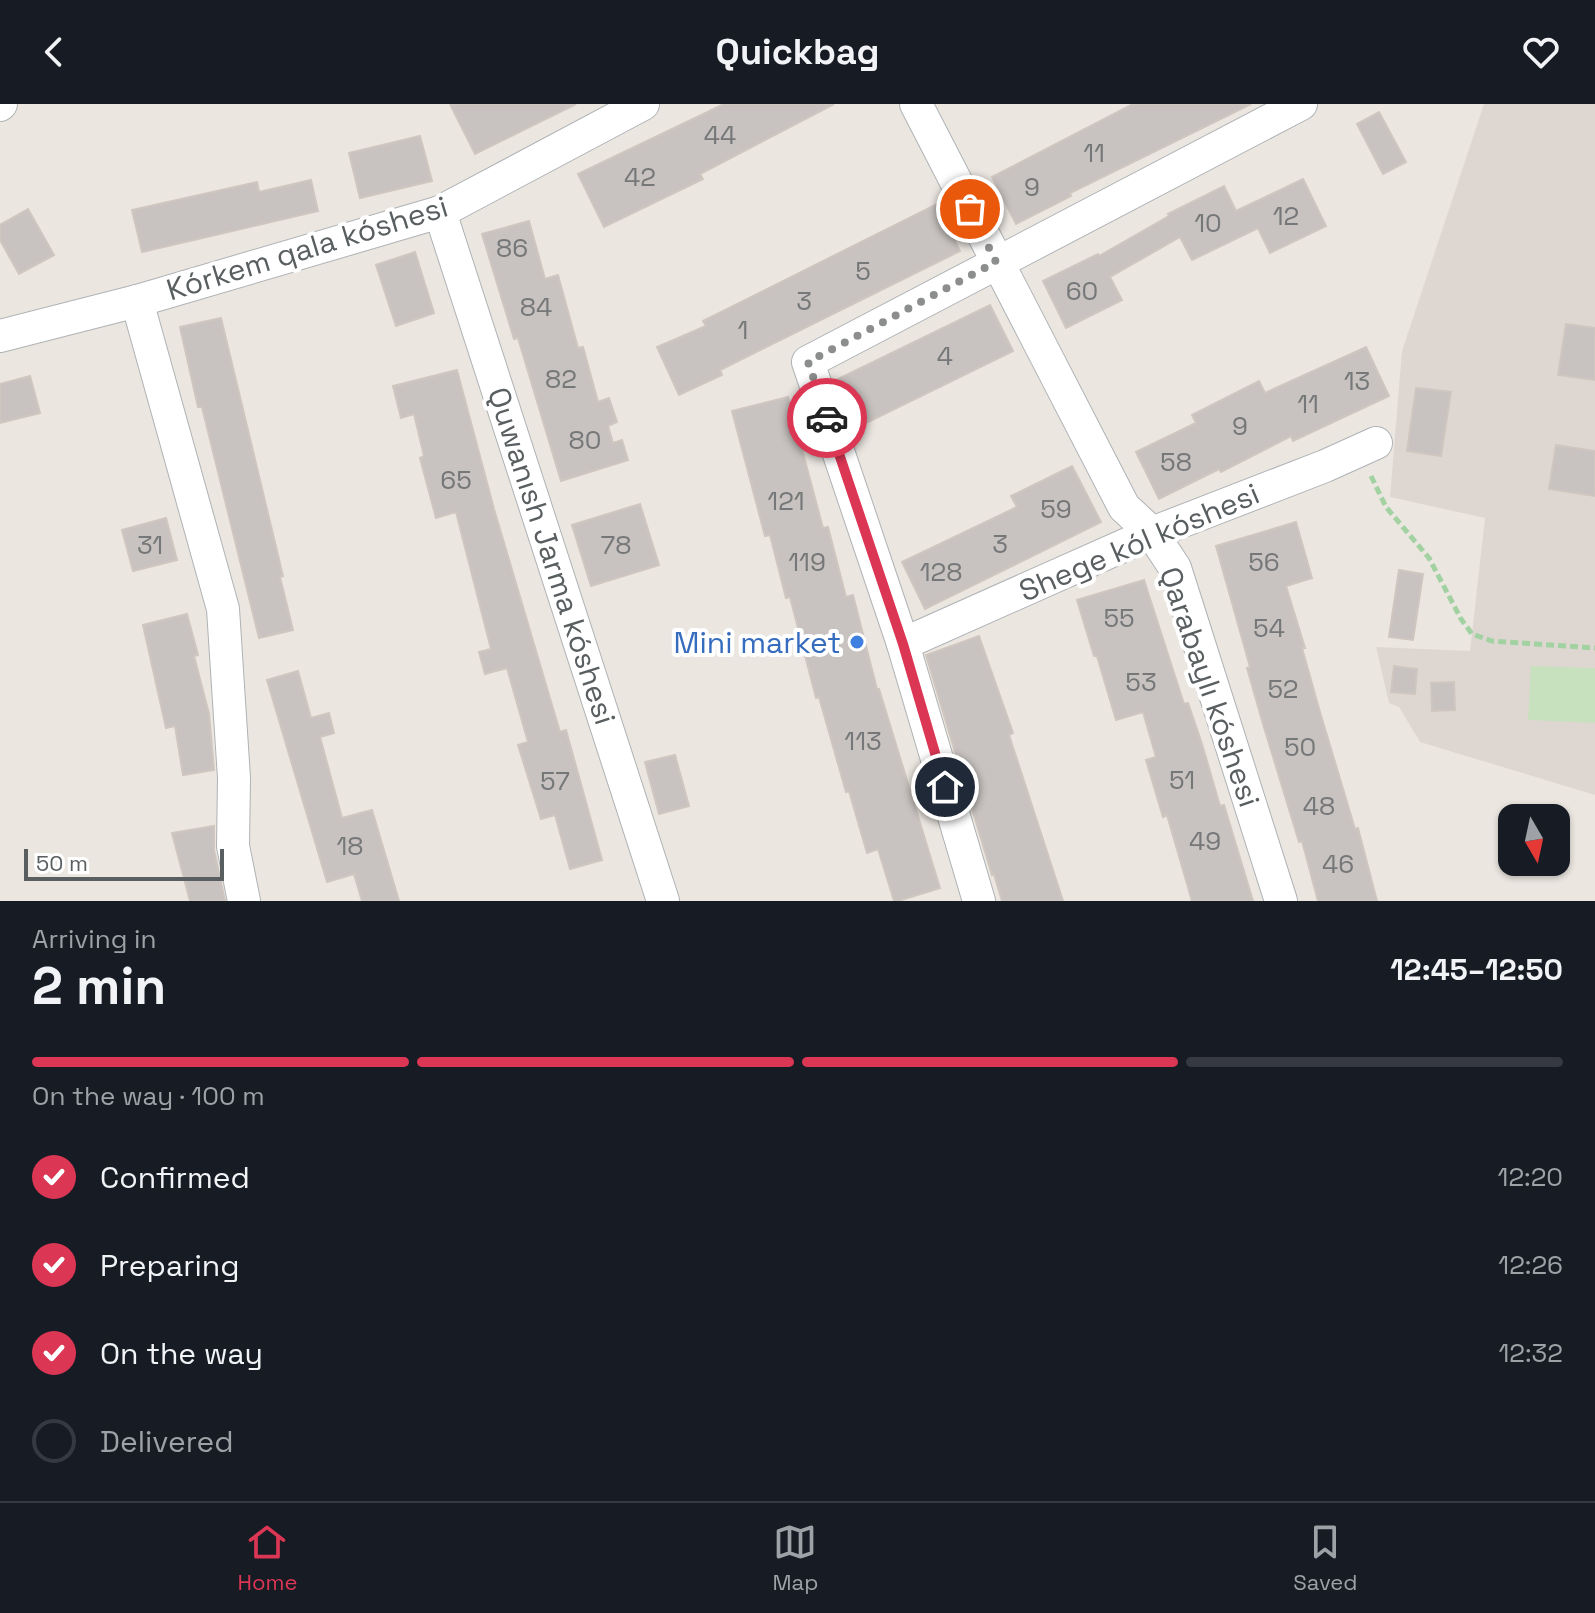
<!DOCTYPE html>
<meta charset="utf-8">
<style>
:root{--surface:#171b24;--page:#20242c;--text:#f1f3f6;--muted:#9ea1a6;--line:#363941;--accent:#dc3655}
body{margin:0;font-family:"Space Grotesk",sans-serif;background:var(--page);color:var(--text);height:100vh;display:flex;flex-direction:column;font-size:30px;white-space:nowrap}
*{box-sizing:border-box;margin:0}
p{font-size:26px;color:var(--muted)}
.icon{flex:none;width:44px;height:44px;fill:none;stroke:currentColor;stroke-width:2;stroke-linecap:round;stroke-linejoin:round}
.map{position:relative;height:797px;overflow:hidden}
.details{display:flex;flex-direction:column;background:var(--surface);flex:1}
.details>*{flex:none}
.needle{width:52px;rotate:171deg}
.tools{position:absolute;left:1498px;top:700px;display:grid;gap:16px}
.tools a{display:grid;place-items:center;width:72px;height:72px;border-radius:16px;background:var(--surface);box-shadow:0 2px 6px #0004;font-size:40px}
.scale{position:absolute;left:24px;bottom:20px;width:200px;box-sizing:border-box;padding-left:8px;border:4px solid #595e60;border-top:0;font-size:22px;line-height:28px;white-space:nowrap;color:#595e60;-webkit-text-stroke:6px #fff;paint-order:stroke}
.pin{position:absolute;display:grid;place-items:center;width:68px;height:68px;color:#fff;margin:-34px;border:4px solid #fff;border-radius:50%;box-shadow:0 2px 8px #0007}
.courier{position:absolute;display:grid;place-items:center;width:80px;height:80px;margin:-40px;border:6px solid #dc3655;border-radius:50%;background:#fff;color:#222;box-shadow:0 2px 10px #0007}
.headline em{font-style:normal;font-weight:700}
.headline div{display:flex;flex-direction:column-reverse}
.headline{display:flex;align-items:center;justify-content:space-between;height:136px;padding:0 32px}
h1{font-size:52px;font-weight:700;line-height:60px}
.bar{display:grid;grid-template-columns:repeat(4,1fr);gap:12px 8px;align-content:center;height:96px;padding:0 32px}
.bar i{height:10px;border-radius:6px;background:var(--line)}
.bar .active{background:var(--accent)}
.bar p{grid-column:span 4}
ol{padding:0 32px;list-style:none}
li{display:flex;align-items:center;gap:24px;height:88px}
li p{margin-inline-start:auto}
li .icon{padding:8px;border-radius:50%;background:var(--accent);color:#fff;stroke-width:4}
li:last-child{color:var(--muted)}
li i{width:44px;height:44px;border:4px solid var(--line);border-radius:50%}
header{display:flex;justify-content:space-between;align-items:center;height:104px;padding:0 32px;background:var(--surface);font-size:36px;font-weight:700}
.dock{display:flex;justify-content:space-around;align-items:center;height:112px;border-top:2px solid var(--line);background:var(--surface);font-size:22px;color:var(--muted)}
.dock a{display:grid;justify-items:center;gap:4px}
.dock .active{color:var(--accent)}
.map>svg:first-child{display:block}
.education{fill:#ded7d1}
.green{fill:#c7e1be}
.building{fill:#c8c3c0;stroke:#cfc6bf;stroke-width:2}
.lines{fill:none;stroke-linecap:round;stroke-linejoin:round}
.minor-casing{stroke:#aeb3b5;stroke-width:34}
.path{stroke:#a2d2a2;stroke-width:5;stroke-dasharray:8 4;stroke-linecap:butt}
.minor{stroke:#fff;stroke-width:32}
.done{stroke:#8c8e8d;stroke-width:8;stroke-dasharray:0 14.4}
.route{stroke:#dc3655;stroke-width:10}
.shop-dot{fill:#3f7fe0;stroke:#fff;stroke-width:3}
.labels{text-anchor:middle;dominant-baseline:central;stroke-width:8;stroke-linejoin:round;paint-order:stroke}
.number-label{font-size:26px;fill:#757778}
.street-label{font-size:30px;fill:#595e60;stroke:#fff}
.shop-label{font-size:30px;fill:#366cbe;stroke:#fff;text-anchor:end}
</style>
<header><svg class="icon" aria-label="back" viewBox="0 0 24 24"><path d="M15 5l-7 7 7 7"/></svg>Quickbag<svg class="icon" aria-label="heart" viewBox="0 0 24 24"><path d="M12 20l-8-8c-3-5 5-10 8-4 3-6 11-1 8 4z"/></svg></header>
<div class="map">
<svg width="1595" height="797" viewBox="0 0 1595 797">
<rect width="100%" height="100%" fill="#ebe6e0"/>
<polygon class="education" points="1484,0 1595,0 1595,691 1420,638 1399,603 1389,599 1376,543 1470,547 1485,414 1390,393 1402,247"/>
<polygon class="green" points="1531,562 1595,564 1595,619 1528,616"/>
<g class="building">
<polygon points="450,0 576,0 475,50"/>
<polygon points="724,0 834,0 700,70 703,75 604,123 578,70"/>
<polygon points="1133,0 1251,0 1070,89 1071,92 1016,120 992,73"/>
<polygon points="1379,8 1406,58 1383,70 1357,20"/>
<polygon points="420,32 432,77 360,94 349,49"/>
<polygon points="1303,75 1326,122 1270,149 1258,124 1192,156 1180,133 1110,173 1122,196 1066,224 1043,177 1098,150 1099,152 1169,112 1168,110 1224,82 1236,107"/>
<polygon points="311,76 318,107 142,148 132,106 257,78 259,88"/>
<polygon points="937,100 960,147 720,266 722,271 679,291 657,243 706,222 703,217"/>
<polygon points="28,105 54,151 19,170 0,136 0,121"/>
<polygon points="529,117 545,175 558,171 578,244 583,243 598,298 609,294 617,318 608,322 613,339 622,336 628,356 561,377 518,234 514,235 482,130"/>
<polygon points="415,148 434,209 396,222 376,161"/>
<polygon points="990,201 1013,247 854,325 834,277"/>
<polygon points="221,214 283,472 280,473 293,526 259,534 202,303 198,303 180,223"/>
<polygon points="1566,220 1595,224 1595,276 1558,271"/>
<polygon points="1366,243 1389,292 1293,337 1291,332 1221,368 1219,365 1159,395 1136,348 1196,319 1192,311 1259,277 1265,289"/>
<polygon points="457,266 494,405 560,628 566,626 602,756 570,765 555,711 541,715 518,641 528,638 507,564 485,570 479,548 491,545 456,408 436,414 420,354 424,352 414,310 401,314 393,282"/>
<polygon points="30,272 40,309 0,319 0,280"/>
<polygon points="1416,284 1451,288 1441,352 1407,347"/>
<polygon points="788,293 823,424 828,423 846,493 853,491 877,585 879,585 940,784 898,797 894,797 878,745 867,749 849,687 846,688 819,593 816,594 790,493 786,494 770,431 765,432 732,307"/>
<polygon points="1556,341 1595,347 1595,392 1549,385"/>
<polygon points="1072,362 1101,418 925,505 902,458 1017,403 1011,392"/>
<polygon points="640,400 659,461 591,482 572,421"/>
<polygon points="166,414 177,456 133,467 122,426"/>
<polygon points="1296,418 1312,474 1286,482 1305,544 1302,544 1320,608 1355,725 1358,724 1377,797 1318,797 1302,737 1299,738 1263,620 1247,564 1250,563 1216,442"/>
<polygon points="1399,466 1423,470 1413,536 1389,533"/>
<polygon points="1144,476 1184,600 1188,599 1202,640 1220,702 1224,701 1253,797 1192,797 1167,711 1163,713 1146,656 1156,653 1143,608 1116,616 1097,552 1094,552 1077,496"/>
<polygon points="187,510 198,551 194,552 209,610 214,666 183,671 175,622 166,624 143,521"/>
<polygon points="979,532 1013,629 1009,631 1063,797 1002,797 994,770 992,771 926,551"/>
<polygon points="1394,562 1417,565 1415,590 1391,588"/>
<polygon points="298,567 311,614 329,609 334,629 320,633 342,714 372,706 399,797 362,797 354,770 327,778 267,576"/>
<polygon points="1454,578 1455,606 1432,607 1431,579"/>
<polygon points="675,651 689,702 659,710 645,658"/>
<polygon points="214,722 214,746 225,797 190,797 172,729"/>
</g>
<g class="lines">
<defs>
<g id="minor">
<polyline points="916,0 1124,403 1152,429 1175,464 1281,797"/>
<polyline points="0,1 1,0"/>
<polyline points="440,108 663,797"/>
<polyline points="137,197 223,505 234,674 233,742 244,797"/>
<polyline points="0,232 137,197 440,108 643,0"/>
<polyline points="903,540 1152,429 1325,362 1376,339"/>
<polyline points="979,797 903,540 808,258 1301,0"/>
</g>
</defs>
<use href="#minor" class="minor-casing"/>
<polyline class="path" points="1371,372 1386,403 1429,454 1461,515 1472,530 1492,537 1595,544"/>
<use href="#minor" class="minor"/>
</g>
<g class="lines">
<polyline class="done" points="827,314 808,258 996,158 970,105"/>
<polyline class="route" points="827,314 903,540 945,683"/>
</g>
<circle class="shop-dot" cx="857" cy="538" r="8"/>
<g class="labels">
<g class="number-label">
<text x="720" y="31">44</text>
<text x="1094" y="49">11</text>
<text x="640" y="73">42</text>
<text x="1032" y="83">9</text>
<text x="1286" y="112">12</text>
<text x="1208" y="119">10</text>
<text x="512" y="144">86</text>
<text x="863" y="167">5</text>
<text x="1082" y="187">60</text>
<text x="804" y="197">3</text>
<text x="536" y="203">84</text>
<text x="743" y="226">1</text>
<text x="945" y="252">4</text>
<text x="561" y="275">82</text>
<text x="1357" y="277">13</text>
<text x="1308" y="300">11</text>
<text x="1240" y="322">9</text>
<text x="585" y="336">80</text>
<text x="1176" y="358">58</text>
<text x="456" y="376">65</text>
<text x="786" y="397">121</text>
<text x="1056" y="405">59</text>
<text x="1000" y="440">3</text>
<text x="150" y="441">31</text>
<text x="616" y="441">78</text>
<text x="807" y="458">119</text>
<text x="1264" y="458">56</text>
<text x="941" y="468">128</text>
<text x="1119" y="514">55</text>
<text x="1269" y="524">54</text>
<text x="1141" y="578">53</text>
<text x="1283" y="585">52</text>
<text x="863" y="637">113</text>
<text x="1300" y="643">50</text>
<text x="1182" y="676">51</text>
<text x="555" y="677">57</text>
<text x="1319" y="702">48</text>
<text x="1205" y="737">49</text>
<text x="350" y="742">18</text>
<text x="1338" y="760">46</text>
</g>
<g class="street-label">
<text transform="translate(307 144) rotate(-17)">Kórkem qala kóshesi</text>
<text transform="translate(1139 438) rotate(-23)">Shege kól kóshesi</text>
<text transform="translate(552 452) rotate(72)">Quwanısh Jarma kóshesi</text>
<text transform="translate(1210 583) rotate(71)">Qarabaylı kóshesi</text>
</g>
<g class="shop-label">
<text x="841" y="538">Mini market</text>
</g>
</g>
</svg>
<div class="tools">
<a><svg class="needle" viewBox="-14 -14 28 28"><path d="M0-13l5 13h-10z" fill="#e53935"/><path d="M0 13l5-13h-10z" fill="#9ea1a6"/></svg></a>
</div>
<div class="scale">50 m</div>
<div class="pin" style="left:970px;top:105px;background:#ea580c"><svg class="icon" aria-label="bag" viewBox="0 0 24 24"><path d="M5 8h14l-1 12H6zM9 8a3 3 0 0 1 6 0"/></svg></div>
<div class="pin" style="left:945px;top:683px;background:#1f2937"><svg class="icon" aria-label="home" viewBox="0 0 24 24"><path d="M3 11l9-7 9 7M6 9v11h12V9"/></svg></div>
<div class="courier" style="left:827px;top:314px"><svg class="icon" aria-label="car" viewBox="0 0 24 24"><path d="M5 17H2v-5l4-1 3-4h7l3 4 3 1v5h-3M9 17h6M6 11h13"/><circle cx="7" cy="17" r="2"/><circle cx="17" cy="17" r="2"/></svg></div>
</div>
<section class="details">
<div class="headline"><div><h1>2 min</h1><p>Arriving in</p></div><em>12:45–12:50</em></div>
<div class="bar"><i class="active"></i><i class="active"></i><i class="active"></i><i></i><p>On the way · 100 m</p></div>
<ol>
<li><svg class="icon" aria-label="check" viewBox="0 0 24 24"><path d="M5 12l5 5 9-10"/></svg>Confirmed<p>12:20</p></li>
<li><svg class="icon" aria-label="check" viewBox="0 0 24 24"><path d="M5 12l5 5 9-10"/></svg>Preparing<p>12:26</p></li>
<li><svg class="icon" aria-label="check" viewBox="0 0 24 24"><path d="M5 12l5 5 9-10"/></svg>On the way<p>12:32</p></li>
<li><i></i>Delivered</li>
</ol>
</section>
<nav class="dock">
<a class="active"><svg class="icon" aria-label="home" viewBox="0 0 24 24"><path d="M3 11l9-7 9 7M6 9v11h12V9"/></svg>Home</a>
<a><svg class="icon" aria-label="map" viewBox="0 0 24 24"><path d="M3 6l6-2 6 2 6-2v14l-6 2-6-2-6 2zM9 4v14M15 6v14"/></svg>Map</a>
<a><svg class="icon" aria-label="saved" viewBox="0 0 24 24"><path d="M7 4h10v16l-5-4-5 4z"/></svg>Saved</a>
</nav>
